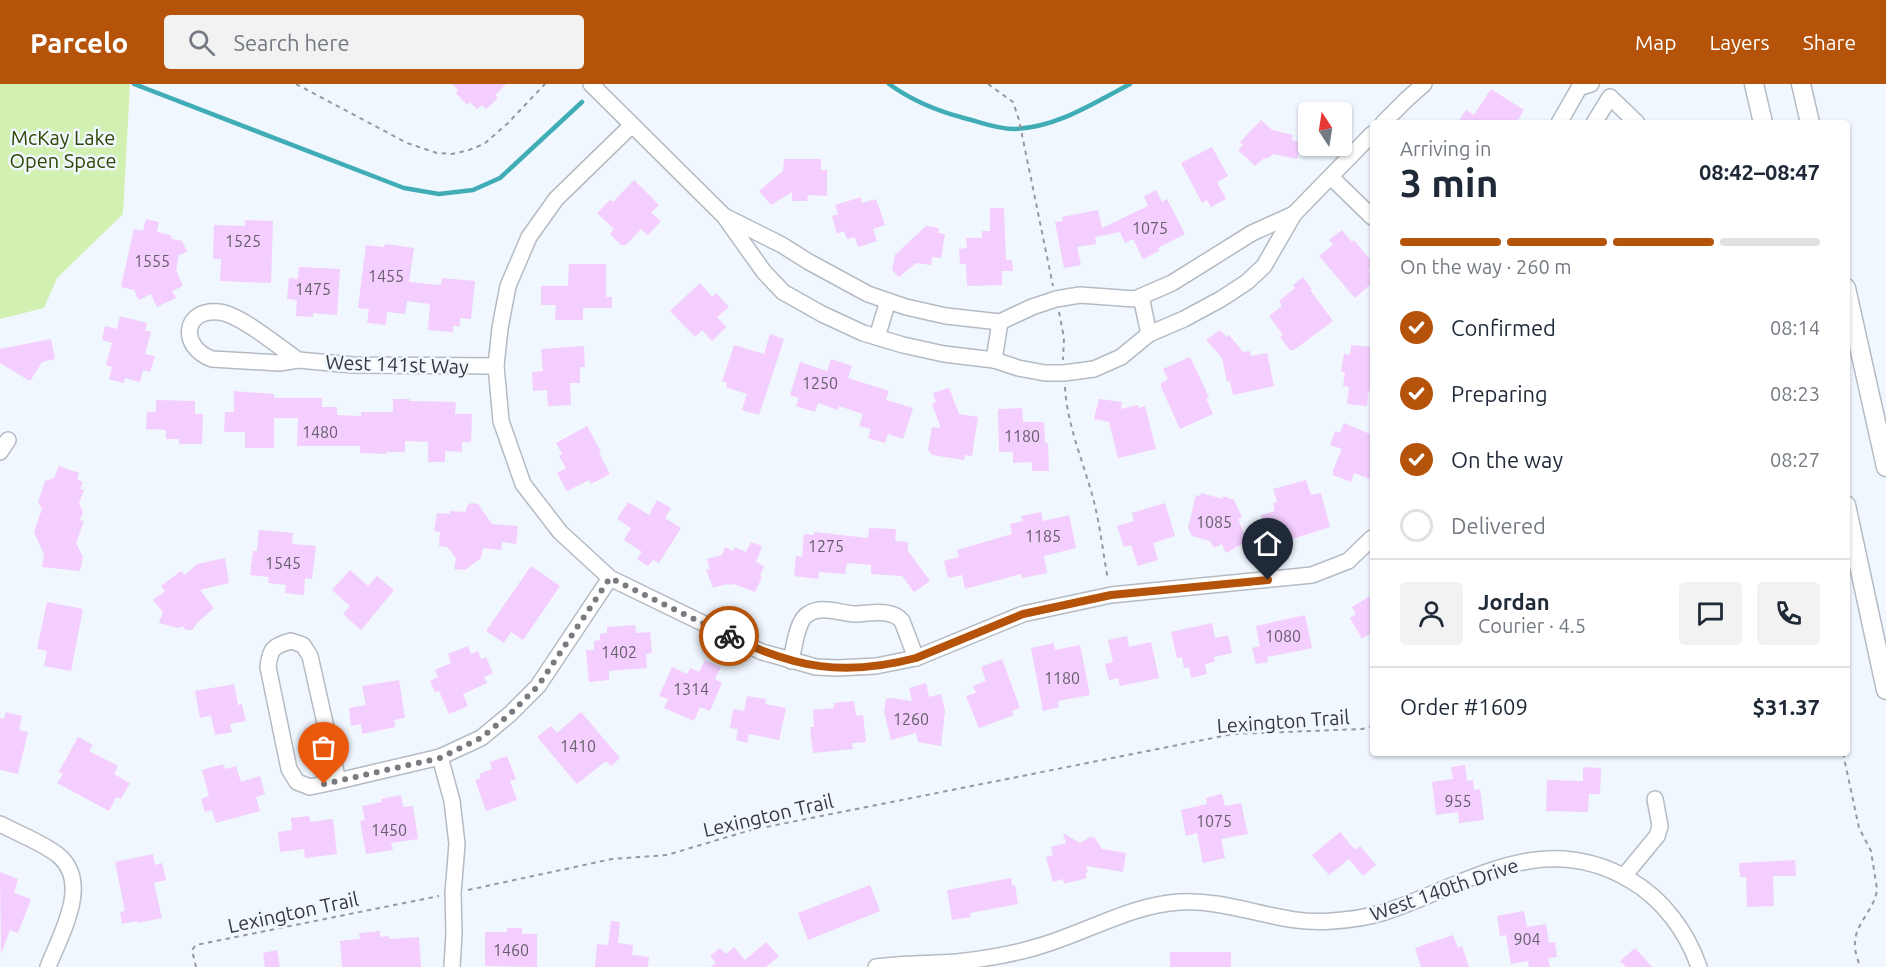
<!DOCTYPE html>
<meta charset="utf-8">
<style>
:root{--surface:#fff;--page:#f2f2f3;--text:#1f2937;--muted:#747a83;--line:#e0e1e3;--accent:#b45309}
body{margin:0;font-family:Ubuntu,sans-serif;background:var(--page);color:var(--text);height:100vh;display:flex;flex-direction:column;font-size:22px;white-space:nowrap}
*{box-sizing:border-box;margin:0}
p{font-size:20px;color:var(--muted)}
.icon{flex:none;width:33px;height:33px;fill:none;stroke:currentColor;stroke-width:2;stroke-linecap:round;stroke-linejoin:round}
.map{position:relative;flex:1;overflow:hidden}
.drawer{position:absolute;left:1370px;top:36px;width:480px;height:636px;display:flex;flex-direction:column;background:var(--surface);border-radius:6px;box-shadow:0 2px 4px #0004}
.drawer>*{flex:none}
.needle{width:39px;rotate:348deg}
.controls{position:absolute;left:1298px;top:18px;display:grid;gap:12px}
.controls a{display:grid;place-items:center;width:54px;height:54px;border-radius:6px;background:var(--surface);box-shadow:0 2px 4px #0004;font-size:30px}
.pin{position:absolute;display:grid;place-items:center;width:51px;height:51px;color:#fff;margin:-62px -26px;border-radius:50% 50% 50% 0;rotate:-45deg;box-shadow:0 0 6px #0007}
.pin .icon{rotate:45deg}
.courier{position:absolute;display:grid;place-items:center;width:60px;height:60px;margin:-30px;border:4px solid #b45309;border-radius:50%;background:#fff;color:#222;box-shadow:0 2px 8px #0007}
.head em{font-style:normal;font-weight:700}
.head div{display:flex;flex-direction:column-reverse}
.head{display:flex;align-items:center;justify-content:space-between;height:102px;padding:0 30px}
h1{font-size:39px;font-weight:700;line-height:45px}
.bar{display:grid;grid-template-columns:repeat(4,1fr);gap:9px 6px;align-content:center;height:72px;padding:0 30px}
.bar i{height:8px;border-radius:4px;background:var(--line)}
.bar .selected{background:var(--accent)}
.bar p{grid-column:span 4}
.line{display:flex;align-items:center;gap:15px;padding:0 30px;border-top:2px solid var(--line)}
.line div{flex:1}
.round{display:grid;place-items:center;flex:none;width:63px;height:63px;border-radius:6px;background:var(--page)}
ol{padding:0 30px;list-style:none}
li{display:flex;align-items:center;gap:18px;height:66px}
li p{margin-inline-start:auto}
li .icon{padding:6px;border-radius:50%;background:var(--accent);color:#fff;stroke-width:4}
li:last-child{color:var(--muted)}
li i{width:33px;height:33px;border:3px solid var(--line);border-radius:50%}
header{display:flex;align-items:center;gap:36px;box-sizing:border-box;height:84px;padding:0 30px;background:var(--accent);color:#fff}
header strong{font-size:28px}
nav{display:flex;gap:33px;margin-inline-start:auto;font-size:21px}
.search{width:420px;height:54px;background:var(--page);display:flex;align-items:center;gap:15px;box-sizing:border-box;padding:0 21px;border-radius:6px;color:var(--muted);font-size:22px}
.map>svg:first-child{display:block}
.green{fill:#d3f0b3}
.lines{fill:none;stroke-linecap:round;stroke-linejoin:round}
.stream{stroke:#40adb6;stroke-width:4.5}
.building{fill:#f3cefe}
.minor-casing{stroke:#b5bbc3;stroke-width:18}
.major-casing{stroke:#b5bbc3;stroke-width:21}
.path{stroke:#969a9f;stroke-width:2;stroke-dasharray:4.5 4.5;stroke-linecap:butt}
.minor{stroke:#fff;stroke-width:15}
.major{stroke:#fff;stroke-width:18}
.done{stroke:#787c80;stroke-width:6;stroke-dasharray:0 10.8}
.route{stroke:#b45309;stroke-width:8}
.labels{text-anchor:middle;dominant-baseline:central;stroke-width:5;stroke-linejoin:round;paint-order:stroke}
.number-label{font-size:16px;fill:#665e6c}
.park-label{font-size:20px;fill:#2e4601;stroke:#f1f7ff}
.street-label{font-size:20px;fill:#37393c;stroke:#f1f7ff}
</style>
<header>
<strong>Parcelo</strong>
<div class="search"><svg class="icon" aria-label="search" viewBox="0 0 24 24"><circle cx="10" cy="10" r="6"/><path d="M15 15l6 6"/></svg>Search here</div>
<nav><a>Map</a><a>Layers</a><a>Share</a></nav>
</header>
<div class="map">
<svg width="1886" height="883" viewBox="0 0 1886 883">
<rect width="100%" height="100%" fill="#f1f7ff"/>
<polygon class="green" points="0,0 130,0 123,130 57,194 44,224 0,235"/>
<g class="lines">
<g class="stream">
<polyline points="134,0 404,104 439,110 473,106 500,94 582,18"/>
<path d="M889,0C911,16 937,27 964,34C980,38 997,45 1014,45C1056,44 1094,19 1130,0"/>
</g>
</g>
<g class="building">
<polygon points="452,0 506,0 495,11 498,14 486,25 482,21 477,25 470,18 467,21 456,9 458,6"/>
<polygon points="1491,5 1524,26 1516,39 1457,39 1466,26 1474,31"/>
<polygon points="1261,36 1272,46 1293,51 1292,56 1301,59 1297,75 1273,70 1267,75 1264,74 1255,82 1238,66 1243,61 1240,58"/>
<polygon points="1212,63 1228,92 1217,98 1226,115 1211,123 1207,116 1202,119 1181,79"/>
<polygon points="784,75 821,75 821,86 827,86 827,112 808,111 807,117 792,117 792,108 771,121 759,107 783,87"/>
<polygon points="634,96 659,121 651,129 661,137 648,151 641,145 626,161 621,161 610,150 614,145 597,129 610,116 613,118"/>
<polygon points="1156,106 1162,118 1167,115 1185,150 1158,164 1159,167 1143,175 1133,155 1125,159 1120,148 1095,153 1096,160 1077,163 1081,181 1064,184 1055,138 1063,137 1062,133 1098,126 1102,144 1148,122 1144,112"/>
<polygon points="861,113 862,119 876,115 885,141 873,145 877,157 858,163 855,153 847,155 844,147 837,150 832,132 838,130 835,121"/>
<polygon points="990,124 1004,124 1006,176 1012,176 1013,187 1002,187 1002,201 967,202 966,180 960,180 959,165 967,164 966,154 982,154 982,147 990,147"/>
<polygon points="146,135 159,138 157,148 170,151 172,155 182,157 187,168 179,171 176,186 183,202 172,207 176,214 157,223 151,210 139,216 134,206 121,203 134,145 143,147"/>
<polygon points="245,136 273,137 271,199 220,197 221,175 213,175 214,141 245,142"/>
<polygon points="926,142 939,144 938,149 945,150 941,174 932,173 931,181 916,179 899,193 892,186 895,171"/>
<polygon points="1342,146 1352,158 1354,156 1372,178 1372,182 1368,186 1372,191 1372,199 1355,214 1319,172 1333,161 1329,156"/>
<polygon points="385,160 414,164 409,198 441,201 442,194 475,197 471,235 460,234 460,242 453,242 453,248 428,246 430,220 407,217 405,230 387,228 386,241 367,239 369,225 358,224 366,161 384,163"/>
<polygon points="569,180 606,180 606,213 612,213 612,224 583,224 583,236 555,236 556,221 541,221 541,202 568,202"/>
<polygon points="299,183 340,185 337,231 313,229 313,233 296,232 297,216 287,215 289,194 298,195"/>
<polygon points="1303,193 1312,205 1310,206 1333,237 1294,266 1290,266 1280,253 1283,251 1269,232 1282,222 1279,217 1295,204 1293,201"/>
<polygon points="700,199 712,213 716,209 729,223 717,233 726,243 712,257 702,246 695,253 670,227"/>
<polygon points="120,232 147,239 145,246 151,248 145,270 155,272 150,288 143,286 140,298 125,294 124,299 109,295 112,283 106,281 112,259 102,256 105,242 117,245"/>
<polygon points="1220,246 1227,253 1229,251 1243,268 1250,267 1251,272 1267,269 1274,302 1233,311 1230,297 1227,298 1222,274 1206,256"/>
<polygon points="770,250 784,255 759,331 742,326 747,310 726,303 727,299 722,297 734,261 764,270"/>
<polygon points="51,255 55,275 42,278 30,297 0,279 0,265"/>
<polygon points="1351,261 1372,263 1372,308 1368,307 1367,322 1347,320 1349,303 1343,302 1345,288 1341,288 1344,270 1350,271"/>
<polygon points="584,262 585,283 580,283 580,299 570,299 571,321 548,322 547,306 533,307 532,288 543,287 541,265"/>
<polygon points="1190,273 1209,313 1206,315 1213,330 1180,345 1161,303 1161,299 1168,295 1163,285"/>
<polygon points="831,275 852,282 848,294 889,307 886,316 913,324 903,355 888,350 885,359 868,354 871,345 859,342 863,330 839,322 838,326 818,319 815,328 796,322 799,314 790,311 800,278 827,287"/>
<polygon points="949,304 959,330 978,333 972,372 965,371 964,376 932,371 928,366 932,343 941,344 932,320 936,318 933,309"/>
<polygon points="234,307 274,310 274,314 322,314 322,323 337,323 337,331 361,332 361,328 393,328 393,315 410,315 410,317 456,318 455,330 472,330 471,358 462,358 462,368 445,367 445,378 428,378 428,358 405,357 405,368 386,368 386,370 360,369 360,362 297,362 298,334 274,334 274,364 245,364 245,348 224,348 225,328 234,328"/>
<polygon points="1099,315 1122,318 1121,325 1138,321 1139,324 1145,322 1156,365 1118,374 1109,338 1094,335"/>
<polygon points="156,316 195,317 195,330 203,330 202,360 179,360 179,355 166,355 166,346 146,345 147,328 156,328"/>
<polygon points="1022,324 1023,338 1044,338 1045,359 1048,359 1049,387 1032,387 1032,378 1013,379 1013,368 999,368 998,325"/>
<polygon points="1344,339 1372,351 1372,388 1370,395 1354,389 1351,398 1333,391 1333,386 1342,365 1330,361 1335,347 1340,349"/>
<polygon points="587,342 601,368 599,369 610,390 591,400 589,396 567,407 557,389 566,384 559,372 562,370 556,359"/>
<polygon points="59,382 79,389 77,395 83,398 80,405 84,406 79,419 83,428 80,436 84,437 76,459 83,473 80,487 42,483 44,470 34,448 42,425 38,418 45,397 54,394"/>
<polygon points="1306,396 1311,411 1321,409 1330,443 1283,458 1280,445 1266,449 1261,431 1275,427 1273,419 1277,418 1273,405"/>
<polygon points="1201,409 1223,415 1223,412 1234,416 1242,433 1238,435 1247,457 1226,469 1222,460 1214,464 1210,457 1192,452 1188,444 1196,411 1200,412"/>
<polygon points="657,416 671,424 665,434 681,444 659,479 653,476 648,482 637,475 642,468 624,456 631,444 617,435 628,418 649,431"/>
<polygon points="471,419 478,420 492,440 518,442 516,460 502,458 501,466 483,464 481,474 465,486 454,485 456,474 447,463 439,462 440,448 434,447 437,429 450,430 450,427 466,428 467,422"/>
<polygon points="1165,419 1175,452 1153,459 1158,476 1138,482 1131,461 1124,463 1117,442 1134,437 1132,429"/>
<polygon points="1041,428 1043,437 1069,431 1076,464 1044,472 1047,489 1022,494 1021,490 965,505 962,491 948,494 944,477 959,473 957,466 1012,450 1010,440 1023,437 1021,432"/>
<polygon points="869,444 896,445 895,457 908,458 908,467 930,497 914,508 902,492 871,490 871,481 847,479 845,490 819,488 818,495 794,492 796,472 802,473 804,450 814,451 814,448 868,454"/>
<polygon points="259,446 293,449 292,460 316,462 312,495 305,494 304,511 285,509 286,501 268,499 269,493 250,491 253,467 257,467"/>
<polygon points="751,458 762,462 756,478 764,482 760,492 762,493 755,508 734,500 728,501 727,500 713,504 706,486 710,485 707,475 722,471 725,463 733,467 735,463 746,468"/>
<polygon points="225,474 229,499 200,506 214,524 197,539 192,546 186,546 182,542 178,544 159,539 163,528 153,516 165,507 161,502 181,487 185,491 197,480"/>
<polygon points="531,482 560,502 523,556 511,548 504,559 486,547"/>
<polygon points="350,486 368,502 377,492 394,506 361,546 343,530 350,522 332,506"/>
<polygon points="1372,511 1372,548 1362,555 1350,534 1356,530 1352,523"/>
<polygon points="47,518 83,525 71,587 44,582 47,567 37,565"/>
<polygon points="1305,531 1312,564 1267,573 1268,578 1256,580 1252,564 1260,562 1256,542"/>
<polygon points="1212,539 1215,554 1228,551 1232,569 1214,573 1215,578 1205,580 1207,590 1191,594 1189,583 1184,584 1182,573 1177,574 1171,548"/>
<polygon points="635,541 636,549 650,548 652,569 646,570 647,584 609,587 609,596 589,598 586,566 594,566 594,557 600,556 600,550 607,549 607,543"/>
<polygon points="1127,552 1129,563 1151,558 1159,594 1120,602 1118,594 1109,596 1105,580 1113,578 1108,556"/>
<polygon points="1054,559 1055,566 1080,561 1090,611 1058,617 1059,623 1043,627 1031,564"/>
<polygon points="468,562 471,570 478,567 481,575 486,573 493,589 484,593 487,599 463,610 468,622 449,630 439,607 435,608 430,597 438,593 435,586 451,579 448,570"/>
<polygon points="1002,575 1020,624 1012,627 1014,631 979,644 966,612 976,609 973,602 986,597 981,583"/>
<polygon points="705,576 721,583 715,595 722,599 710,627 700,623 694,637 664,624 668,615 659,612 672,583 687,590 690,584 699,588"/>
<polygon points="399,596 405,634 394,636 395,643 362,650 361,640 351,642 349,624 366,621 362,602"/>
<polygon points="926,599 929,613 941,610 945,627 941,662 918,658 916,649 891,656 884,628 886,615 891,614 912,617 909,604"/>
<polygon points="234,600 238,621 242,620 246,637 230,640 232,648 215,651 211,631 200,634 195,607"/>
<polygon points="747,612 766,615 765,620 786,624 779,656 749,650 747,659 736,656 738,645 730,644 733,625 744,627"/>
<polygon points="854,617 856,632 863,631 866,658 852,659 853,665 813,669 810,643 814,643 813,626 834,624 834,619"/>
<polygon points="6,628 22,632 19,646 28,648 18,690 0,686 0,634 4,635"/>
<polygon points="581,628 620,674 611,682 606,677 577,700 537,653 551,642 557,649"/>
<polygon points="78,653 93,661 89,667 118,682 114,690 130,699 121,715 116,713 109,727 57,699 63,690 59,688"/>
<polygon points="507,672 516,695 510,697 517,716 486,727 475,696 481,694 479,690 492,685 490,678"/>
<polygon points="223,680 225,685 236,682 241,698 260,692 265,710 256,713 260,727 216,739 212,726 205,728 201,715 209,712 202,686"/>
<polygon points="1465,681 1467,697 1473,696 1474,706 1480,705 1484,736 1459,739 1458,728 1436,731 1432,698 1453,695 1451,683"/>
<polygon points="1583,683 1601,684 1600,710 1589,710 1588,728 1546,727 1547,696 1583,697"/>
<polygon points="1222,710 1225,722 1241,719 1248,750 1221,755 1225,774 1203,779 1197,749 1186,752 1181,726 1207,720 1206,714"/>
<polygon points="401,711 403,723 413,722 418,755 391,759 393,766 366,770 360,737 365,736 362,722 382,718 381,715"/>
<polygon points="309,732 310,738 333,735 337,770 305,774 304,765 280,768 278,748 292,746 291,734"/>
<polygon points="1340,748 1355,766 1360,762 1376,781 1363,792 1349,775 1329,791 1312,771"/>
<polygon points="1063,749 1080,759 1090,753 1095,754 1102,765 1126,769 1123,788 1086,782 1088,788 1085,789 1087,794 1064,800 1063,795 1053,798 1046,773 1053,771 1051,763 1066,759"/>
<polygon points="153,770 155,781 162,779 166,796 154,799 162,834 137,839 137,837 122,840 120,828 125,827 115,778"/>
<polygon points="1795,776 1796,792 1773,792 1774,822 1747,823 1746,793 1740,793 1739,779"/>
<polygon points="0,788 18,795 14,809 31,815 18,849 10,846 1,870"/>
<polygon points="1011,794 1012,802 1015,801 1018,820 970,829 971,833 952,836 947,806"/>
<polygon points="870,801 880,827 808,856 798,829"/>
<polygon points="1524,827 1527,843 1546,840 1549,859 1555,858 1557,873 1548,874 1550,883 1529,883 1528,877 1511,880 1506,851 1500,852 1497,832"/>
<polygon points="611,837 620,838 618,859 633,861 632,871 649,873 648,883 595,883 597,860 608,861"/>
<polygon points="507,844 522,844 522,850 537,850 537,883 485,882 485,848 507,848"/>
<polygon points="380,847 380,853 389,852 389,855 419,853 421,883 342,883 340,857 360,855 359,849"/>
<polygon points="1453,851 1458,864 1462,862 1469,883 1421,883 1415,864"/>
<polygon points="766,858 779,872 766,883 711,883 716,879 710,872 720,864 726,870 734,863 745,876"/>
<polygon points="1635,864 1652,883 1626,883 1620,877"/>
<polygon points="277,866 280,883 265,883 263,869"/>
<rect x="1170" y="868" width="61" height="15"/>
</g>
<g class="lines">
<defs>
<g id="minor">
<polyline points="591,0 724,132 764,188 783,208 822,230 863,249 903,261 944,270 994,276 1018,284 1045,289 1064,289 1094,285 1121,273 1149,250 1184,235 1221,215 1247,198 1264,182 1294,130 1372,50"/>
<polyline points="1383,39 1407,15 1424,0"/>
<polyline points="1559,39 1579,4 1591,0"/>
<polyline points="1594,39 1610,13 1637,39"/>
<polyline points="632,41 556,115 529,153 508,202 500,244 496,282 501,337 523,400 560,448 610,494 762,568 816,583 837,584 876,582 916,574 1023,530 1111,511 1312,491 1348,477 1372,454"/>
<polyline points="1331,93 1372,133"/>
<polyline points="726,133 782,161 809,178 868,210 906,223 946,232 1000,238 1032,223 1056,215 1080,211 1135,215 1172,199 1252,149 1294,130"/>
<polyline points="1141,213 1149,250"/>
<polyline points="877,253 888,217"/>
<path d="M298,276C279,263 240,230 219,228C183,224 179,263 212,275L279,279L298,276L353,281L496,282"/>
<polyline points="994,276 1000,238"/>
<polyline points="0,368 8,356"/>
<path d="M291,557L303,561L310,572L338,697L310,703L297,698L289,685L268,583C270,565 273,562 291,557Z"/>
<path d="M791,577C794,564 797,536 808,530C822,521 839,529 854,530C865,530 876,527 886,529C893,530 898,532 902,537L916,574"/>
<polyline points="440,673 452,717 457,760 453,809 454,849 452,883"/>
<polyline points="338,697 440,673 481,654 510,630 538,602 610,494"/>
<path d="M0,740C19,750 41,758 58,771C92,799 60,851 48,883"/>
<polyline points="1624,792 1657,752 1660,742 1655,715"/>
<path d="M876,883C903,879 930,880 957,878C983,875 1009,871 1033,864C1083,851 1128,821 1180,818C1233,815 1280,842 1332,837C1350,836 1368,833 1385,828C1469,800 1542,744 1630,796C1663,815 1687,848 1699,883"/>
</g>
<g id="major">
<polyline points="1754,0 1763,39"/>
<polyline points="1801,0 1810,39"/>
<polyline points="1846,204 1886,383"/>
<polyline points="1846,421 1886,606"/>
</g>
</defs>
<use href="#minor" class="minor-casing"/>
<use href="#major" class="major-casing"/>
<g class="path">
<polyline points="296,0 407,59 437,69 452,70 469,66 484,60 507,40 545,0"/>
<polyline points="988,0 1013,18 1019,36 1053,202"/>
<polyline points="1059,228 1064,254 1063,276"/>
<path d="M1065,303C1067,341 1083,377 1093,414C1100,440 1103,469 1108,496"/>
<path d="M1843,669L1859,744L1871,767L1877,805C1876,824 1855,839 1855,859C1854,866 1858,876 1860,883"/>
<polyline points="468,806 612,775 667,771 751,746 1233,650 1362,645 1372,642"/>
<polyline points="196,883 192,866 196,861 439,812"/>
</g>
<use href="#minor" class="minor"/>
<use href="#major" class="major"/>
</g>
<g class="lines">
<polyline class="done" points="324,700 440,674 481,654 510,630 538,602 610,494 729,552"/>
<path class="route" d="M729,552C795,584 844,593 916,574L1023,530L1111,511L1268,496"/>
</g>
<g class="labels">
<g class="number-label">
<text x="1150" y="144">1075</text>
<text x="243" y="157">1525</text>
<text x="152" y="177">1555</text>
<text x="386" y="192">1455</text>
<text x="313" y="205">1475</text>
<text x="820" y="299">1250</text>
<text x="320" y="348">1480</text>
<text x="1022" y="352">1180</text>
<text x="1214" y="438">1085</text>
<text x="1043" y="452">1185</text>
<text x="826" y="462">1275</text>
<text x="283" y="479">1545</text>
<text x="1283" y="552">1080</text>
<text x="619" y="568">1402</text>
<text x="1062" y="594">1180</text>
<text x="691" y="605">1314</text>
<text x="911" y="635">1260</text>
<text x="578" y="662">1410</text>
<text x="1458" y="717">955</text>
<text x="1214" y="737">1075</text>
<text x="389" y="746">1450</text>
<text x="1527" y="855">904</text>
<text x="511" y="866">1460</text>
</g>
<g class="park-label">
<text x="63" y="53">McKay Lake<tspan x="63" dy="23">Open Space</tspan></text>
</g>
<g class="street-label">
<text transform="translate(397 280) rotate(2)">West 141st Way</text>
<text transform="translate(1283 637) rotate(-4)">Lexington Trail</text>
<text transform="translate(768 731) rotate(-13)">Lexington Trail</text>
<text transform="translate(1444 805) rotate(-19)">West 140th Drive</text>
<text transform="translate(293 828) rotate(-12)">Lexington Trail</text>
</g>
</g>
</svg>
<div class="controls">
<a><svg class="needle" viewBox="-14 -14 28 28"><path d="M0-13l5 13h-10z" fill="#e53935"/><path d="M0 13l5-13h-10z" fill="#747a83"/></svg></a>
</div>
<div class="pin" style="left:324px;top:700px;background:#ea580c"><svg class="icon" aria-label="bag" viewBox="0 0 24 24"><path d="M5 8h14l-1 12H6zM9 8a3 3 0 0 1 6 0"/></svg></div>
<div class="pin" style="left:1268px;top:496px;background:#1f2937"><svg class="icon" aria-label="home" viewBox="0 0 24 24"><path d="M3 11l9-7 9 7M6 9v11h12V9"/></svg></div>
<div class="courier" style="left:729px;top:552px"><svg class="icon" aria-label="bike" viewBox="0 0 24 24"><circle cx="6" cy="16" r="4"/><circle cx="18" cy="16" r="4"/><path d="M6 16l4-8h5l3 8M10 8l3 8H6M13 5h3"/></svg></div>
<section class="drawer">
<div class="head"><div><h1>3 min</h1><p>Arriving in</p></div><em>08:42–08:47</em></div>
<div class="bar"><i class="selected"></i><i class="selected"></i><i class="selected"></i><i></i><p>On the way · 260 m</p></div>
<ol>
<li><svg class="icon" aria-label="check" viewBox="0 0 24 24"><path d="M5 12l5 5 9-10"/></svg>Confirmed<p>08:14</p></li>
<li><svg class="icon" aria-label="check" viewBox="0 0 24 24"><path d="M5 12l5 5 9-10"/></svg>Preparing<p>08:23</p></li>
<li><svg class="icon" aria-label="check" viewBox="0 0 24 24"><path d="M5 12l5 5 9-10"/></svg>On the way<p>08:27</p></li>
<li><i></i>Delivered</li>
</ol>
<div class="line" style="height:108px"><a class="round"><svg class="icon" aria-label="person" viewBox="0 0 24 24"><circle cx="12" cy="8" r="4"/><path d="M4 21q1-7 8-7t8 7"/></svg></a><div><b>Jordan</b><p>Courier · 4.5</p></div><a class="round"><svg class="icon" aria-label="chat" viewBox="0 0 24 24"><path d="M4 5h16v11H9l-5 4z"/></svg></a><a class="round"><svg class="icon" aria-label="phone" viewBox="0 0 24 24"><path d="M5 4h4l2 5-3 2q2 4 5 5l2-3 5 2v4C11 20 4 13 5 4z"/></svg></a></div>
<div class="line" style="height:78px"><div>Order #1609</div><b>$31.37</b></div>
</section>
</div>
